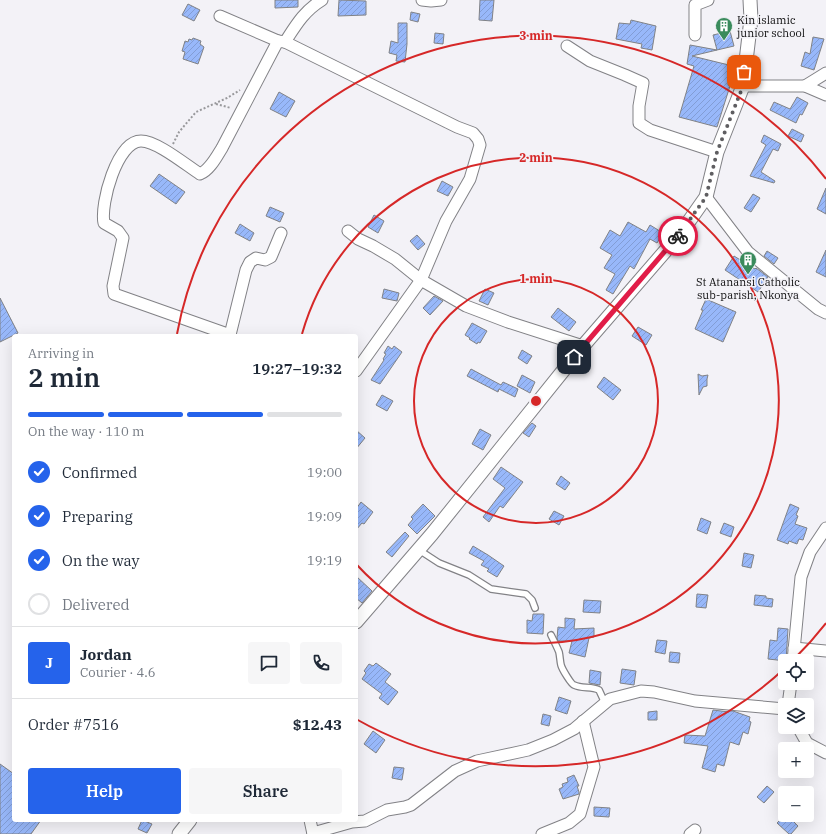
<!DOCTYPE html>
<meta charset="utf-8">
<style>
:root{--surface:#fff;--page:#f6f6f7;--text:#1f2937;--muted:#747a83;--line:#e0e1e3;--accent:#2563eb}
body{margin:0;font-family:"IBM Plex Serif",serif;background:var(--page);color:var(--text);height:100vh;display:flex;flex-direction:column;font-size:15px;white-space:nowrap}
*{box-sizing:border-box;margin:0}
p{font-size:13px;color:var(--muted)}
.icon{flex:none;width:22px;height:22px;fill:none;stroke:currentColor;stroke-width:2;stroke-linecap:round;stroke-linejoin:round}
.map{position:relative;flex:1;overflow:hidden}
.details{position:absolute;left:12px;top:334px;width:346px;height:488px;display:flex;flex-direction:column;background:var(--surface);border-radius:4px;box-shadow:0 4px 16px #0002}
.details>*{flex:none}
.fabs{position:absolute;left:778px;top:654px;display:grid;gap:8px}
.fabs a{display:grid;place-items:center;width:36px;height:36px;border-radius:4px;background:var(--surface);box-shadow:0 4px 16px #0002;font-size:20px}
.pin{position:absolute;display:grid;place-items:center;width:34px;height:34px;color:#fff;margin:-17px;border-radius:8px;box-shadow:0 2px 6px #0006}
.courier{position:absolute;display:grid;place-items:center;width:40px;height:40px;margin:-20px;border:3px solid #e11d48;border-radius:50%;background:#fff;color:#222;box-shadow:0 1px 5px #0007}
.overview em{font-style:normal;font-weight:600}
.overview div{display:flex;flex-direction:column-reverse}
.overview{display:flex;align-items:center;justify-content:space-between;height:68px;padding:0 16px}
h1{font-size:26px;font-weight:600;line-height:30px}
.bar{display:grid;grid-template-columns:repeat(4,1fr);gap:6px 4px;align-content:center;height:48px;padding:0 16px}
.bar i{height:5px;border-radius:3px;background:var(--line)}
.bar .selected{background:var(--accent)}
.bar p{grid-column:span 4}
.line{display:flex;align-items:center;gap:10px;padding:0 16px;border-top:1px solid var(--line)}
.line div{flex:1}
.round{display:grid;place-items:center;flex:none;width:42px;height:42px;border-radius:4px;background:var(--page)}
ol{padding:0 16px;list-style:none}
li{display:flex;align-items:center;gap:12px;height:44px}
li p{margin-inline-start:auto}
li .icon{padding:4px;border-radius:50%;background:var(--accent);color:#fff;stroke-width:4}
li:last-child{color:var(--muted)}
li i{width:22px;height:22px;border:2px solid var(--line);border-radius:50%}
.cta{display:flex;gap:8px;margin-top:auto;padding:8px 16px}
.cta a{flex:1;height:46px;border-radius:4px;background:var(--accent);color:#fff;font-size:16px;font-weight:600;line-height:46px;text-align:center}
.cta a+a{background:var(--page);color:var(--text)}
.map>svg:first-child{display:block}
.building{fill:url(#building-hatch);stroke:#808286}
.lines{fill:none;stroke-linecap:round;stroke-linejoin:round}
.service-casing{stroke:#828286;stroke-width:8}
.minor-casing{stroke:#828286;stroke-width:13}
.tertiary-casing{stroke:#828286;stroke-width:15}
.path{stroke:#99999c;stroke-width:2;stroke-dasharray:2 2;stroke-linecap:butt}
.service{stroke:#fff;stroke-width:5.5}
.minor{stroke:#fff;stroke-width:11}
.tertiary{stroke:#fff;stroke-width:13}
.done{stroke:#5f5e61;stroke-width:4;stroke-dasharray:0 7.2}
.route{stroke:#e11d48;stroke-width:5}
.ring{fill:none;stroke:#d62828;stroke-width:2}
.labels{text-anchor:middle;dominant-baseline:central;stroke-width:3;stroke-linejoin:round;paint-order:stroke}
.poi-label{font-size:11px;fill:#0f0f10;stroke:#f3f2f7;text-anchor:start}
.centre{fill:#d62828;stroke:#f3f2f7;stroke-width:2}
.ring-label{font-size:12px;text-anchor:middle;font-weight:bold;fill:#d62828;stroke:#f3f2f7;stroke-width:3;stroke-linejoin:round;paint-order:stroke}
</style>
<div class="map">
<svg width="826" height="834" viewBox="0 0 826 834">
<defs>
<pattern id="building-hatch" width="6" height="6" patternUnits="userSpaceOnUse"><rect width="6" height="6" fill="#98b8fa"/><path d="M-1 1l2-2M0 6l6-6M5 7l2-2" fill="none" stroke="#829dd5"/></pattern>
</defs>
<rect width="100%" height="100%" fill="#f3f2f7"/>
<g class="building">
<polygon points="275,0 298,0 298,7 275,8"/>
<polygon points="339,0 366,1 366,15 338,16"/>
<polygon points="480,0 494,0 492,21 479,20"/>
<polygon points="188,4 200,10 194,21 182,15"/>
<polygon points="411,12 420,14 418,22 410,20"/>
<polygon points="631,20 656,26 652,50 641,48 642,44 616,39 619,23 630,24"/>
<polygon points="398,23 407,23 407,44 405,62 396,61 397,55 389,53 391,41 398,43"/>
<polygon points="730,31 734,46 717,50 713,35"/>
<polygon points="435,33 444,34 443,44 434,43"/>
<polygon points="813,37 824,39 814,70 801,66 805,52 810,54"/>
<polygon points="193,38 201,41 200,44 204,47 198,64 183,59 185,52 182,51 185,41 188,42 189,39 192,40"/>
<polygon points="690,45 717,50 692,56 733,66 728,85 730,86 717,127 679,117 694,66 687,64"/>
<polygon points="279,92 295,101 286,117 270,109"/>
<polygon points="797,97 808,103 802,115 800,114 796,123 770,110 774,102 790,109"/>
<polygon points="792,129 804,135 801,142 788,136"/>
<polygon points="764,135 781,144 778,151 773,149 761,172 775,181 774,183 750,176 766,145 761,142"/>
<polygon points="159,174 185,192 176,204 150,186"/>
<polygon points="442,181 453,187 448,196 437,191"/>
<polygon points="826,188 826,214 817,209"/>
<polygon points="753,194 760,198 751,212 744,208"/>
<polygon points="270,207 284,213 280,222 266,216"/>
<polygon points="374,215 384,221 378,233 368,227"/>
<polygon points="628,222 646,232 650,225 663,233 657,243 650,239 634,269 630,266 613,294 606,290 615,274 604,268 612,255 600,248 610,230 620,236"/>
<polygon points="240,224 254,233 250,241 235,233"/>
<polygon points="417,235 425,244 418,250 410,241"/>
<polygon points="826,250 826,277 816,272"/>
<polygon points="767,251 778,258 774,264 764,256"/>
<polygon points="734,256 755,269 756,268 768,277 758,292 725,270"/>
<polygon points="384,289 399,293 397,301 382,298"/>
<polygon points="485,289 494,293 488,305 479,301"/>
<polygon points="434,296 443,301 430,315 423,308"/>
<polygon points="0,298 18,333 0,342"/>
<polygon points="706,299 736,312 723,342 695,329 703,310 701,310"/>
<polygon points="558,308 576,322 569,331 551,317"/>
<polygon points="472,323 487,331 480,343 478,342 477,344 469,339 470,338 465,335"/>
<polygon points="638,327 652,335 646,345 632,336"/>
<polygon points="388,346 392,349 394,346 402,352 380,384 371,380 384,360 383,359 386,354 384,353"/>
<polygon points="522,350 532,356 527,364 518,358"/>
<polygon points="471,369 501,385 503,382 518,389 515,397 499,389 498,392 467,376"/>
<polygon points="698,374 702,376 708,375 707,379 707,386 703,387 699,395"/>
<polygon points="522,375 535,382 530,393 517,386"/>
<polygon points="604,377 621,390 613,400 597,387"/>
<polygon points="382,395 393,401 387,411 376,405"/>
<polygon points="532,423 536,426 529,437 523,433"/>
<polygon points="480,429 491,435 483,450 472,444"/>
<polygon points="356,430 365,438 356,449"/>
<polygon points="501,467 523,482 503,508 500,506 489,522 483,517 505,488 493,479"/>
<polygon points="561,476 570,483 565,490 556,484"/>
<polygon points="361,502 373,512 364,524 362,523 356,530 356,509"/>
<polygon points="423,504 435,516 417,534 408,525 413,519 411,517"/>
<polygon points="790,504 799,508 796,515 798,516 795,524 807,528 803,540 799,539 797,544 789,541 788,544 777,540"/>
<polygon points="554,511 564,516 559,525 549,519"/>
<polygon points="701,518 711,522 707,534 697,530"/>
<polygon points="724,523 734,527 731,537 720,533"/>
<polygon points="405,532 409,536 392,557 386,552"/>
<polygon points="473,546 488,555 504,566 497,577 487,571 489,569 481,565 484,561 469,553"/>
<polygon points="744,553 754,555 751,568 742,566"/>
<polygon points="356,576 372,591 362,603 356,598"/>
<polygon points="697,594 708,595 706,608 696,607"/>
<polygon points="755,595 766,596 766,598 773,599 772,607 754,605"/>
<polygon points="584,600 601,601 600,613 583,612"/>
<polygon points="533,614 544,614 543,634 527,633 527,620 532,621"/>
<polygon points="565,618 575,619 574,629 594,628 594,637 589,638 585,657 569,653 572,641 558,641 557,638 558,627 565,628"/>
<polygon points="778,628 788,629 786,661 768,659 770,640 777,641"/>
<polygon points="657,640 667,641 665,654 655,652"/>
<polygon points="670,652 680,653 679,663 669,662"/>
<polygon points="376,663 391,674 385,682 398,692 388,705 379,698 382,694 362,679 366,673 364,671 369,664 373,666"/>
<polygon points="622,669 636,671 634,685 620,683"/>
<polygon points="590,670 601,672 600,685 589,683"/>
<polygon points="559,697 571,701 567,714 555,710"/>
<polygon points="713,710 729,712 729,711 733,711 750,717 749,721 751,722 748,734 743,732 739,745 730,742 724,766 717,764 715,772 702,768 708,746 684,743 685,735 705,736"/>
<polygon points="657,711 657,720 648,720 648,712"/>
<polygon points="543,714 551,716 549,726 541,724"/>
<polygon points="373,731 385,740 376,753 364,744"/>
<polygon points="0,764 14,774 14,820 41,820 31,834 0,834"/>
<polygon points="394,767 404,768 402,780 392,778"/>
<polygon points="574,775 579,786 577,786 579,792 579,794 563,799 559,789 563,787 562,784 568,782 567,778"/>
<polygon points="767,786 774,792 764,803 757,797"/>
<polygon points="594,807 610,808 609,817 594,816"/>
<polygon points="785,815 787,815 798,826 791,834 789,834 777,823"/>
<polygon points="142,820 152,824 147,833 138,829"/>
</g>
<g class="lines">
<defs>
<g id="service">
<polyline points="419,550 439,563 469,575 491,589 526,594 532,600 535,608"/>
<path d="M551,635C554,641 557,647 559,652C560,656 560,661 561,665C562,669 571,684 574,685C582,689 591,686 599,690L605,703"/>
</g>
<g id="minor">
<polyline points="422,0 431,1 441,0"/>
<polyline points="220,16 278,41"/>
<polyline points="695,35 695,5 708,0"/>
<polyline points="285,42 457,127 473,133 478,139 480,145 470,179 446,221 421,280 356,371"/>
<polyline points="567,46 590,61 625,75 643,83 639,106 639,123 650,130 717,152"/>
<polyline points="743,86 805,86 826,95"/>
<polyline points="805,86 826,73"/>
<polyline points="706,197 748,252 818,309 826,313"/>
<polyline points="348,231 358,239 373,246 395,259 421,280 466,306 508,322 583,346"/>
<path d="M281,233L271,257L265,260L256,258L250,262L246,270L230,335L114,294L113,286L123,238L118,231L104,223C100,204 117,141 141,141C157,141 186,165 200,174C210,170 217,156 222,148L278,41L285,42C296,25 304,11 322,0"/>
<polyline points="794,648 826,651"/>
<polyline points="793,661 801,577 810,552 826,528"/>
<polyline points="788,705 791,683"/>
<polyline points="798,727 807,743 826,753"/>
<polyline points="310,820 313,834"/>
<polyline points="313,833 352,822 365,821 387,810 405,807 411,805 455,771 477,761 528,750 553,740 574,729 610,699 641,691 654,692 695,701 785,709"/>
<polyline points="542,834 569,823 580,814 594,767 583,721"/>
<polyline points="690,834 695,830"/>
</g>
<g id="tertiary">
<polyline points="356,622 432,534 583,346 680,234 706,197 717,152 743,86 751,19 750,0"/>
<polyline points="179,834 190,820"/>
</g>
</defs>
<use href="#service" class="service-casing"/>
<use href="#minor" class="minor-casing"/>
<use href="#tertiary" class="tertiary-casing"/>
<g class="path">
<polyline points="216,104 231,108"/>
<polyline points="173,144 179,132 196,112 227,98 240,90"/>
</g>
<use href="#service" class="service"/>
<use href="#minor" class="minor"/>
<use href="#tertiary" class="tertiary"/>
</g>
<g class="lines">
<polyline class="done" points="678,236 706,197 717,152 743,86 744,72"/>
<polyline class="route" points="574,357 678,236"/>
</g>
<g class="ring">
<circle cx="536" cy="401" r="122"/>
<path d="M302 334A243 243 0 1 1 357 565"/>
<path d="M826 623A365 365 0 0 1 794 659M785 668A365 365 0 0 1 356 719M177 334A365 365 0 0 1 826 179"/>
</g>
<defs>
<symbol id="building-pin" viewBox="-11 -11 22 30"><path d="M0 17L-7.5 6A9.5 9.5 0 1 1 7.5 6Z" fill="#3a8b5c" stroke="#f3f2f7"/><path d="M-4-6H4V6H1V3H-1V6H-4ZM-2.5-4.3h1.7v1.8h-1.7ZM.8-4.3h1.7v1.8H.8ZM-2.5-1h1.7V.8h-1.7ZM.8-1h1.7V.8H.8Z" fill="#fff"/></symbol>
</defs>
<g fill-rule="evenodd">
<use href="#building-pin" x="714" y="16" width="20" height="27"/>
<use href="#building-pin" x="738" y="250" width="20" height="27"/>
</g>
<g class="labels">
<g class="poi-label">
<text x="737" y="20">Kin islamic<tspan x="737" dy="13">junior school</tspan></text>
<text x="748" y="282" text-anchor="middle">St Atanansi Catholic<tspan x="748" dy="13">sub-parish, Nkonya</tspan></text>
</g>
</g>
<circle cx="536" cy="401" r="6" class="centre"/>
<g class="ring-label">
<text x="536" y="40">3 min</text>
<text x="536" y="162">2 min</text>
<text x="536" y="283">1 min</text>
</g>
</svg>
<div class="fabs">
<a><svg class="icon" aria-label="locate" viewBox="0 0 24 24"><circle cx="12" cy="12" r="6"/><path d="M12 2v4M12 18v4M2 12h4M18 12h4"/></svg></a>
<a><svg class="icon" aria-label="layers" viewBox="0 0 24 24"><path d="M12 4l9 5-9 5-9-5zM3 14l9 5 9-5"/></svg></a>
<a>+</a>
<a>−</a>
</div>
<div class="pin" style="left:744px;top:72px;background:#ea580c"><svg class="icon" aria-label="bag" viewBox="0 0 24 24"><path d="M5 8h14l-1 12H6zM9 8a3 3 0 0 1 6 0"/></svg></div>
<div class="pin" style="left:574px;top:357px;background:#1f2937"><svg class="icon" aria-label="home" viewBox="0 0 24 24"><path d="M3 11l9-7 9 7M6 9v11h12V9"/></svg></div>
<div class="courier" style="left:678px;top:236px"><svg class="icon" aria-label="bike" viewBox="0 0 24 24"><circle cx="6" cy="16" r="4"/><circle cx="18" cy="16" r="4"/><path d="M6 16l4-8h5l3 8M10 8l3 8H6M13 5h3"/></svg></div>
<section class="details">
<div class="overview"><div><h1>2 min</h1><p>Arriving in</p></div><em>19:27–19:32</em></div>
<div class="bar"><i class="selected"></i><i class="selected"></i><i class="selected"></i><i></i><p>On the way · 110 m</p></div>
<ol>
<li><svg class="icon" aria-label="check" viewBox="0 0 24 24"><path d="M5 12l5 5 9-10"/></svg>Confirmed<p>19:00</p></li>
<li><svg class="icon" aria-label="check" viewBox="0 0 24 24"><path d="M5 12l5 5 9-10"/></svg>Preparing<p>19:09</p></li>
<li><svg class="icon" aria-label="check" viewBox="0 0 24 24"><path d="M5 12l5 5 9-10"/></svg>On the way<p>19:19</p></li>
<li><i></i>Delivered</li>
</ol>
<div class="line" style="height:72px"><b class="round" style="background:var(--accent);color:#fff">J</b><div><b>Jordan</b><p>Courier · 4.6</p></div><a class="round"><svg class="icon" aria-label="chat" viewBox="0 0 24 24"><path d="M4 5h16v11H9l-5 4z"/></svg></a><a class="round"><svg class="icon" aria-label="phone" viewBox="0 0 24 24"><path d="M5 4h4l2 5-3 2q2 4 5 5l2-3 5 2v4C11 20 4 13 5 4z"/></svg></a></div>
<div class="line" style="height:52px"><div>Order #7516</div><b>$12.43</b></div>
<div class="cta"><a>Help</a><a>Share</a></div>
</section>
</div>
